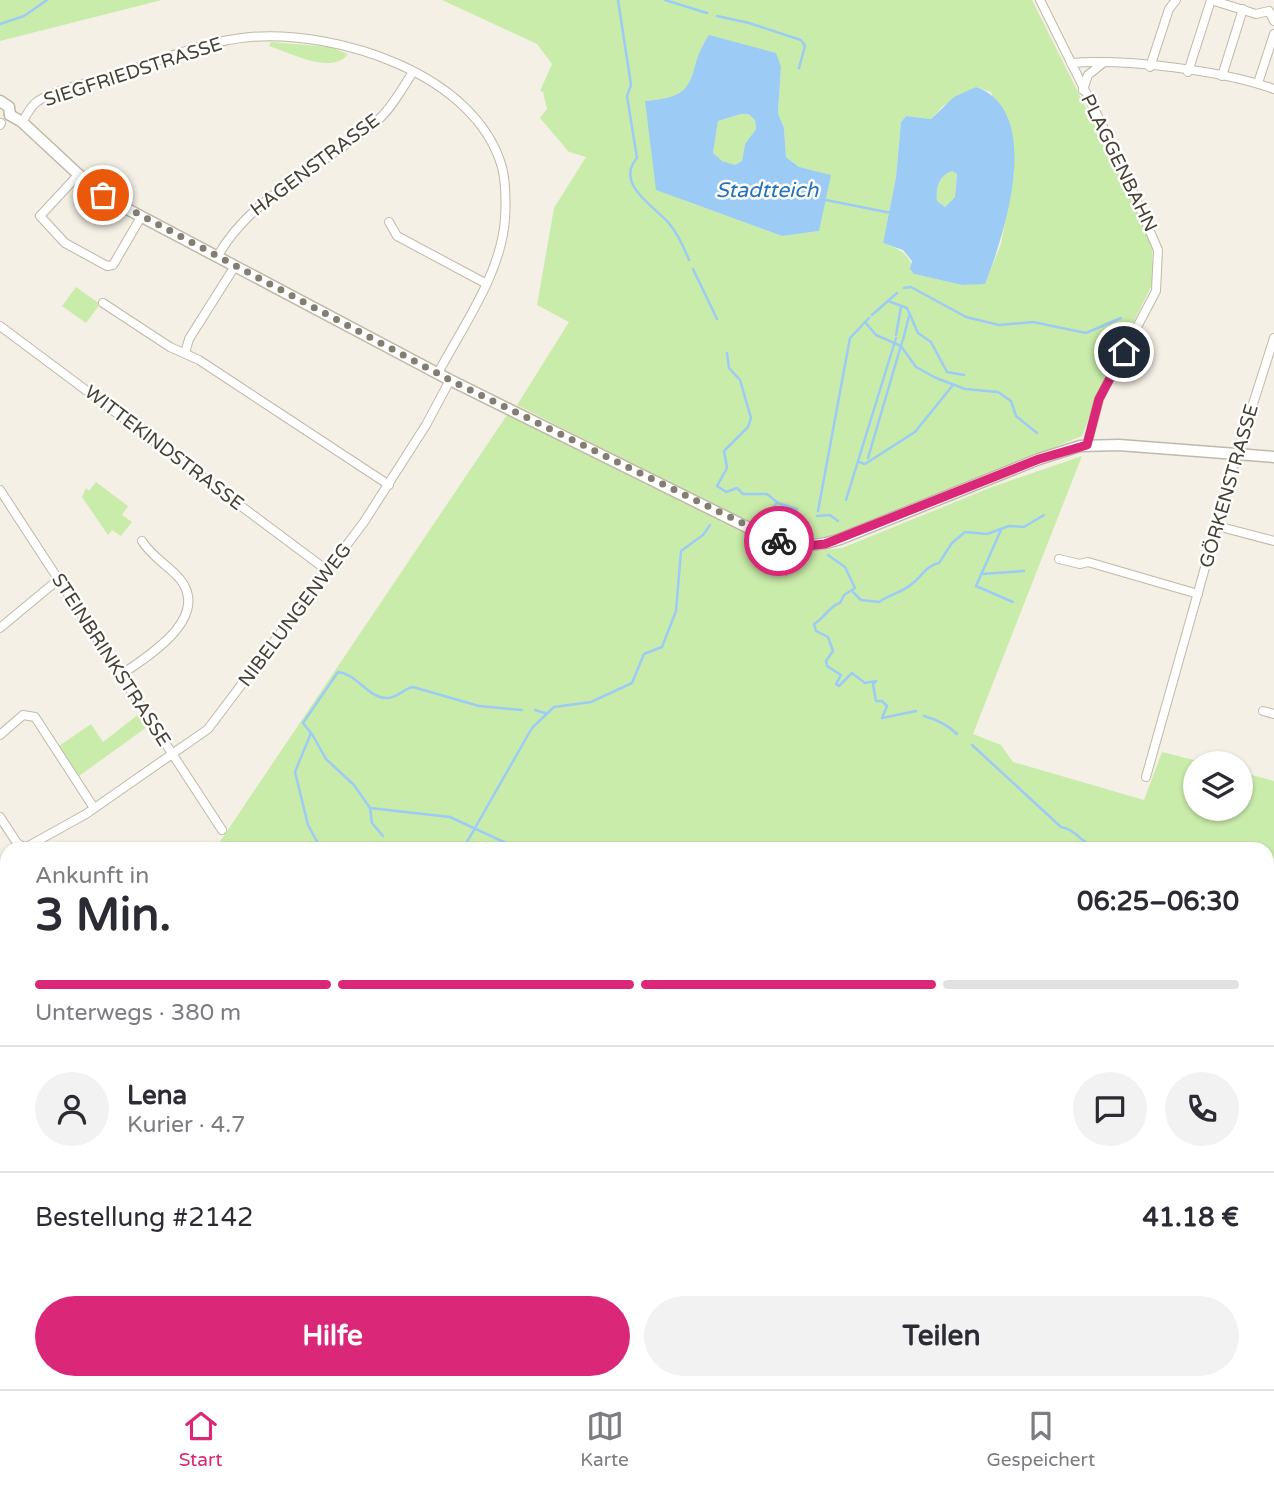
<!DOCTYPE html>
<html lang="de">
<meta charset="utf-8">
<style>
:root{--surface:#fff;--page:#f2f2f3;--text:#2b2b33;--muted:#7c7c81;--line:#e1e1e2;--accent:#db2777}
body{margin:0;font-family:"Varela Round",sans-serif;background:var(--page);color:var(--text);height:100vh;display:flex;flex-direction:column;font-size:26px;white-space:nowrap}
*{box-sizing:border-box;margin:0}
p{font-size:23px;color:var(--muted)}
.icon{flex:none;width:38px;height:38px;fill:none;stroke:currentColor;stroke-width:2;stroke-linecap:round;stroke-linejoin:round}
.map{position:relative;flex:1;overflow:hidden}
.side{position:absolute;left:0px;top:842px;width:1274px;height:548px;display:flex;flex-direction:column;background:var(--surface);border-radius:21px 21px 0 0;box-shadow:0 2px 5px #0004}
.side>*{flex:none}
.buttons{position:absolute;left:1183px;top:751px;display:grid;gap:14px}
.buttons a{display:grid;place-items:center;width:70px;height:70px;border-radius:50%;background:var(--surface);box-shadow:0 2px 5px #0004;font-size:35px}
.pin{position:absolute;display:grid;place-items:center;width:60px;height:60px;color:#fff;margin:-30px;border:4px solid #fff;border-radius:50%;box-shadow:0 2px 7px #0007}
.courier{position:absolute;display:grid;place-items:center;width:70px;height:70px;margin:-35px;border:5px solid #db2777;border-radius:50%;background:#fff;color:#222;box-shadow:0 2px 9px #0007}
.headline em{font-style:normal;font-weight:800}
.headline div{display:flex;flex-direction:column-reverse}
.headline{display:flex;align-items:center;justify-content:space-between;height:119px;padding:0 35px}
h1{font-size:46px;font-weight:800;line-height:52px}
.bar{display:grid;grid-template-columns:repeat(4,1fr);gap:10px 7px;align-content:center;height:84px;padding:0 35px}
.bar i{height:9px;border-radius:5px;background:var(--line)}
.bar .on{background:var(--accent)}
.bar p{grid-column:span 4}
.line{display:flex;align-items:center;gap:18px;padding:0 35px;border-top:2px solid var(--line)}
.line div{flex:1}
.round{display:grid;place-items:center;flex:none;width:74px;height:74px;border-radius:37px;background:var(--page)}
.primary-button{display:flex;gap:14px;margin-top:auto;padding:14px 35px}
.primary-button a{flex:1;height:80px;border-radius:42px;background:var(--accent);color:#fff;font-size:28px;font-weight:800;line-height:80px;text-align:center}
.primary-button a+a{background:var(--page);color:var(--text)}
.menu{display:flex;justify-content:space-around;align-items:center;height:98px;border-top:2px solid var(--line);background:var(--surface);font-size:19px;color:var(--muted)}
.menu a{display:grid;justify-items:center;gap:4px}
.menu .on{color:var(--accent)}
.map>svg:first-child{display:block}
.green{fill:#caecaa;fill-rule:evenodd}
.water{fill:#9ccbf6;fill-rule:evenodd}
.lines{fill:none;stroke-linecap:round;stroke-linejoin:round}
.stream{stroke:#9ccbf6;stroke-width:2.5}
.minor-casing{stroke:#c0b9a7;stroke-width:10}
.tertiary-casing{stroke:#c0b9a7;stroke-width:13}
.motorway-casing{stroke:#e9af2a;stroke-width:18}
.minor{stroke:#fff;stroke-width:8}
.tertiary{stroke:#fff;stroke-width:10}
.motorway{stroke:#ffd665;stroke-width:16}
.done{stroke:#847e72;stroke-width:7;stroke-dasharray:0 12.6}
.route{stroke:#db2777;stroke-width:9}
.labels{text-anchor:middle;dominant-baseline:central;stroke-width:5;stroke-linejoin:round;paint-order:stroke}
.street-label{font-size:19px;fill:#474134;stroke:#fff}
.water-label{font-size:21px;font-style:italic;fill:#2572bb;stroke:#fff}
</style>
<div class="map">
<svg width="1274" height="1389" viewBox="0 0 1274 1389">
<rect width="100%" height="100%" fill="#f4f0e5"/>
<g class="green">
<polygon points="0,0 162,0 0,41"/>
<path d="M442,0H1032L1134,204L1152,246L1153,283L1101,386L1082,436L838,535L806,543L771,534L517,405L569,322L537,305L554,208L586,157L569,152L540,118L547,109L543,92L540,91L552,64L537,44ZM703,44L781,67L778,113L784,128L786,157L799,167L819,231L782,236L683,200L645,101L669,99L687,89ZM976,87L991,92L1014,173L1001,244L985,283L962,285L914,274C910,254 902,250 883,243L896,177L901,122L906,116L931,119L943,106Z"/>
<path d="M271,42L330,47L348,54C332,76 289,52 269,46Z"/>
<polygon points="741,114 748,114 755,120 756,129 745,144 742,161 735,165 721,161 713,153 718,121"/>
<path d="M952,171L957,173L955,197L945,207L937,201C936,188 938,176 952,171Z"/>
<polygon points="76,287 100,304 86,323 62,306"/>
<polygon points="507,415 765,543 805,552 842,548 992,487 1082,456 973,734 1001,745 1013,762 1144,800 1162,752 1206,763 1195,763 1195,808 1241,808 1241,772 1274,781 1274,1389 1049,1389 1039,1383 1267,1382 1267,849 215,849"/>
<polygon points="96,482 128,506 122,515 132,522 121,536 112,530 108,535 82,497 86,488 89,491"/>
<polygon points="139,714 147,727 79,776 59,746 91,724 103,742"/>
<polygon points="0,886 7,898 7,925 0,924"/>
<polygon points="7,1059 7,1382 946,1382 946,1389 0,1389 0,1063"/>
</g>
<g class="water">
<path d="M709,35L776,53L781,67L778,113L784,128L786,157L799,167L831,175L819,231L782,236L656,190L645,101C706,97 683,73 709,35ZM741,114H748L755,120L756,129L745,144L742,161L735,165L722,161L713,153L718,121Z"/>
<path d="M976,87C1045,111 1004,236 985,284L962,285L914,274L910,269L912,261L903,250L883,243L896,177L901,122L906,116L931,119L954,97ZM952,171L957,174L955,197L945,207L937,201C936,188 938,176 952,171Z"/>
</g>
<g class="lines">
<g class="stream">
<path d="M618,0L631,85L627,96L637,158C615,183 652,205 668,222C677,233 684,247 689,260"/>
<polyline points="665,0 707,13"/>
<polyline points="717,16 749,23 801,40 805,46 799,68"/>
<polyline points="0,24 24,16 47,0"/>
<polyline points="826,200 891,213"/>
<polyline points="693,269 717,319"/>
<polyline points="904,288 911,287 966,317 999,325 1033,322 1086,333 1121,318"/>
<polyline points="888,301 907,308 918,333 931,342 947,372 964,375"/>
<polyline points="872,315 897,293"/>
<polyline points="865,322 876,335 901,346 916,367 936,378 965,389 998,392 1011,401 1016,416 1037,433"/>
<polyline points="896,335 901,307"/>
<polyline points="903,340 909,316"/>
<polyline points="727,353 729,368 740,380 751,418 748,427 724,451 727,468 717,486 726,492 737,488 743,494 767,494 778,503 797,509"/>
<polyline points="868,458 902,342"/>
<polyline points="859,462 865,464 915,432 953,385"/>
<polyline points="846,500 896,338"/>
<polyline points="777,503 764,518 779,525 792,524"/>
<polyline points="818,511 850,338 869,318"/>
<polyline points="817,516 830,515 838,521"/>
<polyline points="1001,530 976,586 1013,602"/>
<path d="M828,555L845,567L855,588L844,595L840,603C830,605 824,619 814,624L816,631L828,637L833,651L826,661L827,666L841,675L836,684L839,686L852,673L865,683L876,681L873,684L876,701H882L887,706L882,718L916,711"/>
<polyline points="982,574 1024,571"/>
<path d="M853,592L861,600L879,602C890,594 902,593 913,583C922,576 927,565 939,563L952,543L965,532L987,534L1009,526L1024,527L1044,515"/>
<polyline points="535,710 545,713"/>
<path d="M924,716C935,719 948,725 957,734"/>
<polyline points="312,734 326,759 354,785 370,808 450,817 519,849"/>
<path d="M972,745L1061,827C1075,829 1083,844 1097,849"/>
<polyline points="370,808 372,823 383,836"/>
<polyline points="535,848 547,847"/>
<polyline points="310,849 317,842"/>
<path d="M321,849L308,825L295,772L311,733L303,723L338,672C358,674 368,699 388,698C398,698 404,688 413,687L479,706L522,710"/>
<polyline points="463,849 532,728 554,707 591,702 632,683 644,654 662,647 676,611 681,551 703,535 710,525"/>
<polyline points="1267,956 1274,959"/>
<polyline points="411,1382 424,1389"/>
<polyline points="326,1389 339,1382"/>
</g>
<defs>
<g id="minor">
<polyline points="1040,0 1119,159 1158,250 1156,291 1099,399 1087,445"/>
<path d="M1071,63C1128,59 1220,70 1274,89"/>
<polyline points="1150,67 1169,9 1176,0"/>
<polyline points="1188,72 1211,0 1256,14 1269,11 1274,21"/>
<polyline points="1222,76 1243,9"/>
<polyline points="1258,83 1274,34"/>
<polyline points="1083,90 1088,75 1103,63"/>
<path d="M22,122C27,115 31,105 38,101C58,88 95,82 118,74C161,60 205,41 250,37C337,30 475,73 502,167C506,183 506,202 505,219C501,274 463,326 438,373"/>
<polyline points="0,125 1,123"/>
<polyline points="79,174 40,216 65,243 107,266 113,265 141,217"/>
<polyline points="389,222 397,236 485,283"/>
<path d="M217,257C254,192 324,167 378,120C392,108 403,87 413,72"/>
<polyline points="103,303 170,347 199,360 389,485"/>
<polyline points="0,326 328,571"/>
<polyline points="185,353 189,339 235,266"/>
<polyline points="0,490 222,830"/>
<polyline points="1217,526 1274,541"/>
<polyline points="1059,559 1080,564 1088,562 1198,594"/>
<polyline points="0,628 59,579"/>
<path d="M122,674C148,656 211,618 180,579C168,565 152,557 142,541"/>
<polyline points="1263,711 1274,714"/>
<polyline points="0,735 23,715 35,717 94,808"/>
<polyline points="1146,777 1237,454 1274,338"/>
<polyline points="0,817 17,843 24,847"/>
<polyline points="23,849 86,814 208,729 364,522 426,425 450,380"/>
<polyline points="0,869 7,865"/>
<polyline points="0,1039 7,1055 0,1059"/>
</g>
<g id="tertiary">
<polyline points="0,101 9,107 10,115"/>
<path d="M10,115L22,122L93,188L112,201L450,380L769,538C794,546 815,548 840,539L1039,459L1080,446L1119,445L1274,457"/>
</g>
<g id="motorway">
<polyline points="0,959 7,961"/>
<polyline points="0,975 7,976"/>
<polyline points="0,1003 7,1004"/>
<polyline points="974,1382 984,1389"/>
<polyline points="1010,1382 1020,1389"/>
</g>
</defs>
<use href="#minor" class="minor-casing"/>
<use href="#tertiary" class="tertiary-casing"/>
<use href="#motorway" class="motorway-casing"/>
<use href="#minor" class="minor"/>
<use href="#tertiary" class="tertiary"/>
<use href="#motorway" class="motorway"/>
</g>
<g class="lines">
<polyline class="done" points="103,195 450,380 779,541"/>
<polyline class="route" points="779,541 806,546 825,544 1039,459 1087,445 1099,399 1124,352"/>
</g>
<g class="labels">
<g class="street-label">
<text transform="translate(133 72) rotate(-18)">SIEGFRIEDSTRASSE</text>
<text transform="translate(1119 163) rotate(64)">PLAGGENBAHN</text>
<text transform="translate(315 165) rotate(-37)">HAGENSTRASSE</text>
<text transform="translate(164 448) rotate(37)">WITTEKINDSTRASSE</text>
<text transform="translate(1229 486) rotate(-74)">GÖRKENSTRASSE</text>
<text transform="translate(295 615) rotate(-53)">NIBELUNGENWEG</text>
<text transform="translate(111 660) rotate(57)">STEINBRINKSTRASSE</text>
</g>
<g class="water-label">
<text x="767" y="190">Stadtteich</text>
</g>
</g>
</svg>
<div class="buttons">
<a><svg class="icon" aria-label="layers" viewBox="0 0 24 24"><path d="M12 4l9 5-9 5-9-5zM3 14l9 5 9-5"/></svg></a>
</div>
<div class="pin" style="left:103px;top:195px;background:#ea580c"><svg class="icon" aria-label="bag" viewBox="0 0 24 24"><path d="M5 8h14l-1 12H6zM9 8a3 3 0 0 1 6 0"/></svg></div>
<div class="pin" style="left:1124px;top:352px;background:#1f2937"><svg class="icon" aria-label="home" viewBox="0 0 24 24"><path d="M3 11l9-7 9 7M6 9v11h12V9"/></svg></div>
<div class="courier" style="left:779px;top:541px"><svg class="icon" aria-label="bike" viewBox="0 0 24 24"><circle cx="6" cy="16" r="4"/><circle cx="18" cy="16" r="4"/><path d="M6 16l4-8h5l3 8M10 8l3 8H6M13 5h3"/></svg></div>
<section class="side">
<div class="headline"><div><h1>3 Min.</h1><p>Ankunft in</p></div><em>06:25–06:30</em></div>
<div class="bar"><i class="on"></i><i class="on"></i><i class="on"></i><i></i><p>Unterwegs · 380 m</p></div>
<div class="line" style="height:126px"><a class="round"><svg class="icon" aria-label="person" viewBox="0 0 24 24"><circle cx="12" cy="8" r="4"/><path d="M4 21q1-7 8-7t8 7"/></svg></a><div><b>Lena</b><p>Kurier · 4.7</p></div><a class="round"><svg class="icon" aria-label="chat" viewBox="0 0 24 24"><path d="M4 5h16v11H9l-5 4z"/></svg></a><a class="round"><svg class="icon" aria-label="phone" viewBox="0 0 24 24"><path d="M5 4h4l2 5-3 2q2 4 5 5l2-3 5 2v4C11 20 4 13 5 4z"/></svg></a></div>
<div class="line" style="height:91px"><div>Bestellung #2142</div><b>41.18 €</b></div>
<div class="primary-button"><a>Hilfe</a><a>Teilen</a></div>
</section>
</div>
<nav class="menu">
<a class="on"><svg class="icon" aria-label="home" viewBox="0 0 24 24"><path d="M3 11l9-7 9 7M6 9v11h12V9"/></svg>Start</a>
<a><svg class="icon" aria-label="map" viewBox="0 0 24 24"><path d="M3 6l6-2 6 2 6-2v14l-6 2-6-2-6 2zM9 4v14M15 6v14"/></svg>Karte</a>
<a><svg class="icon" aria-label="saved" viewBox="0 0 24 24"><path d="M7 4h10v16l-5-4-5 4z"/></svg>Gespeichert</a>
</nav>
